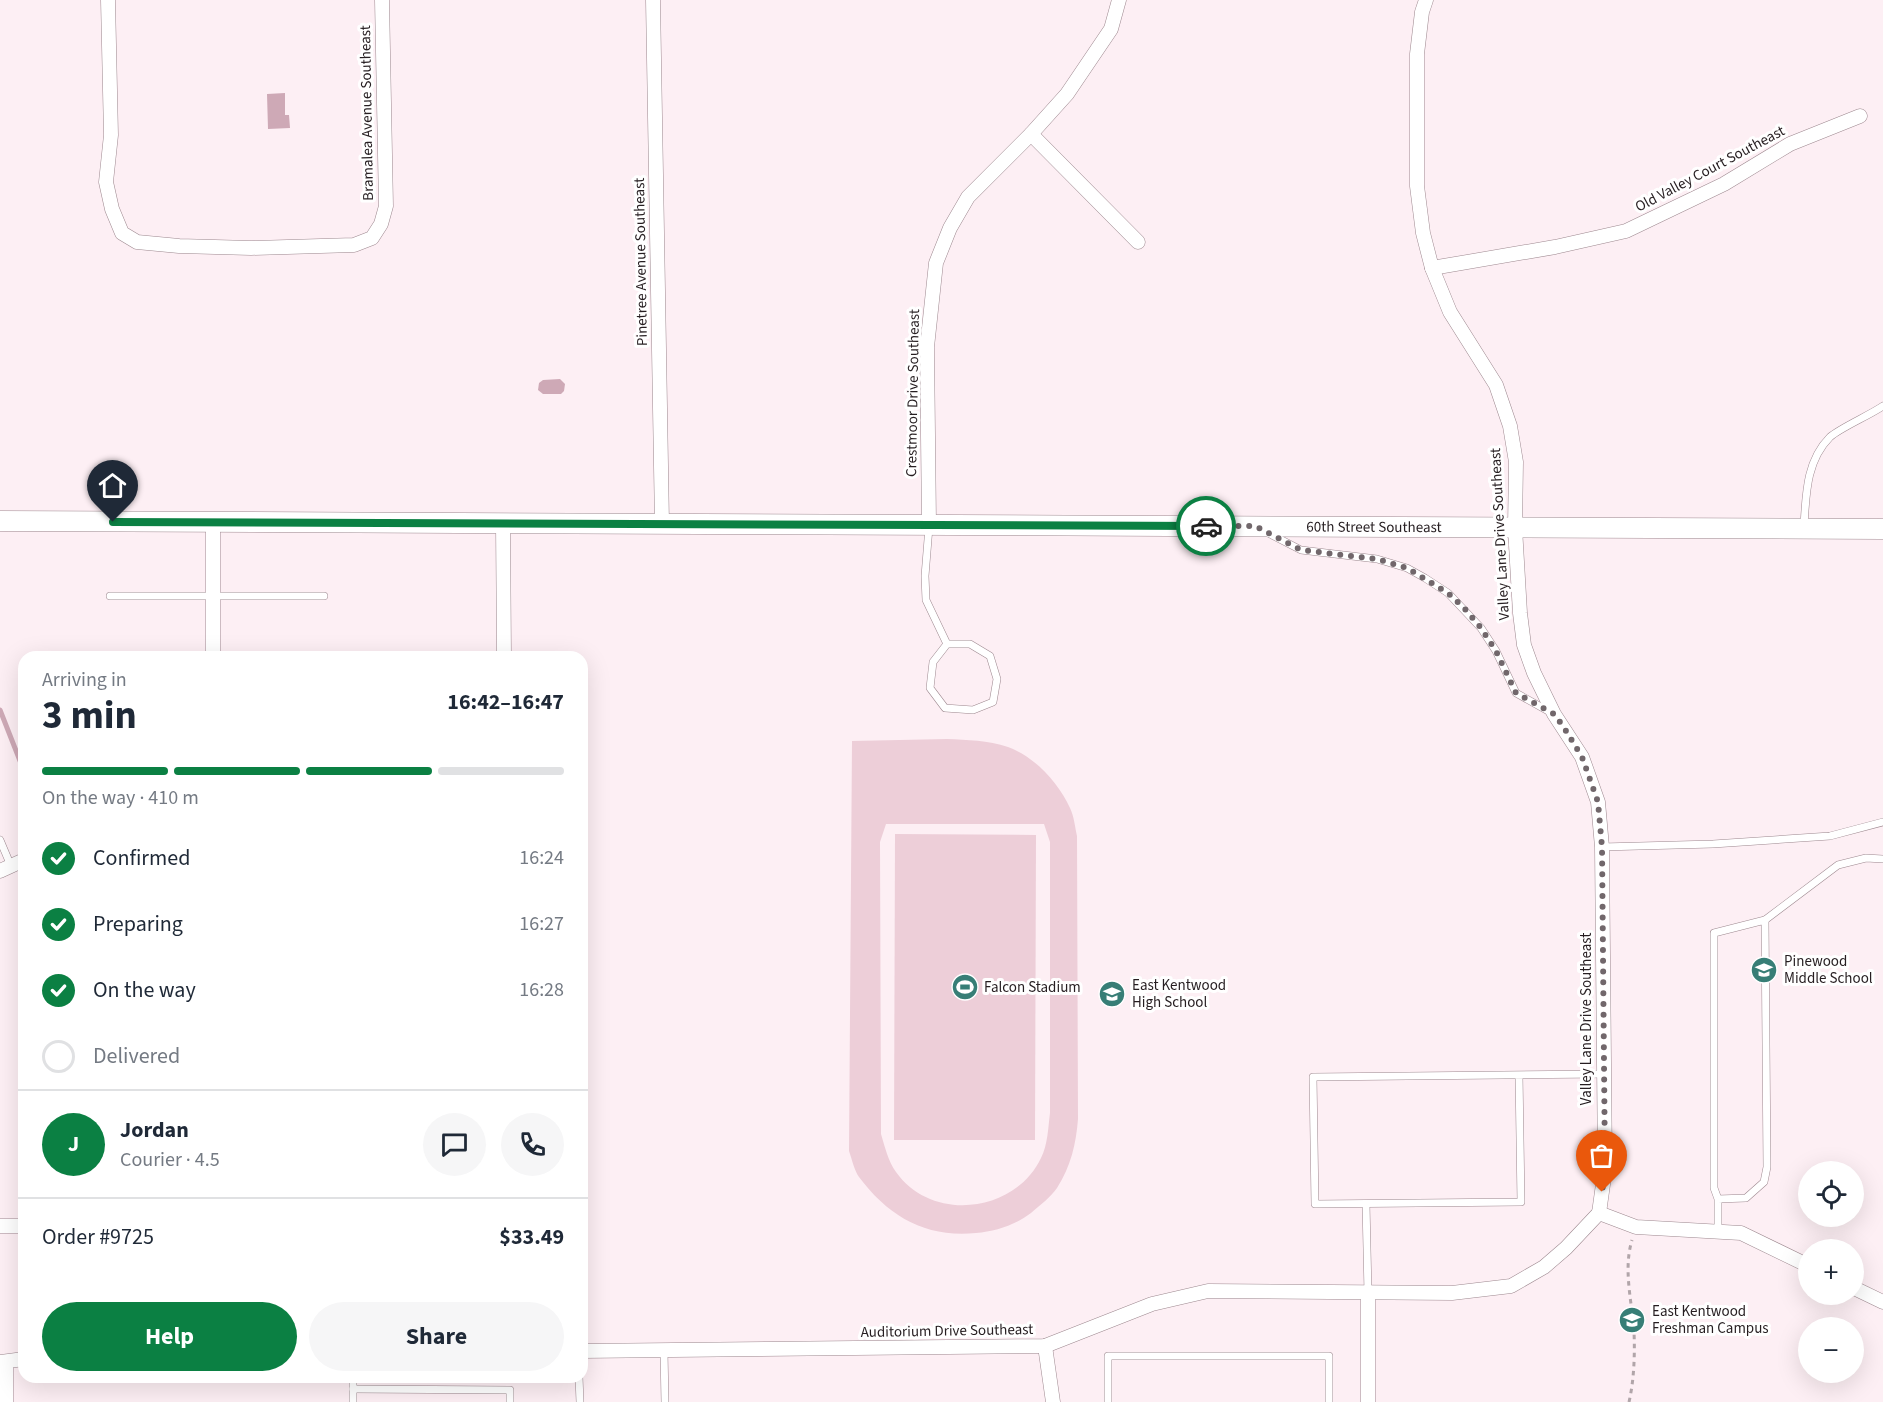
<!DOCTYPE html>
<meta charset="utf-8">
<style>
:root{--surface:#fff;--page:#f6f6f7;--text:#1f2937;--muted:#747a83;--line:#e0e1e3;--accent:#0b8043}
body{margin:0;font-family:"Source Sans 3",sans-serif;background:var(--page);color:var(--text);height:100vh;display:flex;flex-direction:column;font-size:22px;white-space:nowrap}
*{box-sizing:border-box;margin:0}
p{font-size:20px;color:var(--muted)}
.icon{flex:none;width:33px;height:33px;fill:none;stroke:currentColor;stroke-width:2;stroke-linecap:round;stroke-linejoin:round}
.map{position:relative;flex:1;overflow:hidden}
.panel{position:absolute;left:18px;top:651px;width:570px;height:732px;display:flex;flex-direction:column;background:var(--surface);border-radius:18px;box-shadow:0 6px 24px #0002}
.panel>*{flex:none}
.buttons{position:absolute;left:1798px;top:1161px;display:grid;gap:12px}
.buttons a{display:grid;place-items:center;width:66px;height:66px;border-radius:50%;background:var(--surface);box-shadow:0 6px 24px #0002;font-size:30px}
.pin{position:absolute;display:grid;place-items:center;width:51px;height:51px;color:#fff;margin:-62px -26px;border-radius:50% 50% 50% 0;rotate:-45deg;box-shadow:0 0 6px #0007}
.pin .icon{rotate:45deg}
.courier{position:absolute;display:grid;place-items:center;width:60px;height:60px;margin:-30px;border:4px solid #0b8043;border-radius:50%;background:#fff;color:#222;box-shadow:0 2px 8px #0007}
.overview em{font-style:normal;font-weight:700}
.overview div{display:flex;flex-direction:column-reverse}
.overview{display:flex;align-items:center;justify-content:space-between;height:102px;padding:0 24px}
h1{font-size:39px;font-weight:700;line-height:45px}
.bar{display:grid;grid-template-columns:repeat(4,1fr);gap:9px 6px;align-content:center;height:72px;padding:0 24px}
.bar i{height:8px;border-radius:4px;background:var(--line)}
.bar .current{background:var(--accent)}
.bar p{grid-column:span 4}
.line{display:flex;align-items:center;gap:15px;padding:0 24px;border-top:2px solid var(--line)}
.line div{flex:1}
.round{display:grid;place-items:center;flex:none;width:63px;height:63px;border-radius:32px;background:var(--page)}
ol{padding:0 24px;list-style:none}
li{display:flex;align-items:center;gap:18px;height:66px}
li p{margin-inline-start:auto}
li .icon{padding:6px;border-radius:50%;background:var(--accent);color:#fff;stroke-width:4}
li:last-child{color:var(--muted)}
li i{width:33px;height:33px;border:3px solid var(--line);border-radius:50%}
.primary-button{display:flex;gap:12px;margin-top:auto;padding:12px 24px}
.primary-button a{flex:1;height:69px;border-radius:36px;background:var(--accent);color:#fff;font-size:24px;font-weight:700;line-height:69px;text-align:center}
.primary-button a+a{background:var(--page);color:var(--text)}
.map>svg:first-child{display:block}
.green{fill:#edced8;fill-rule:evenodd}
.water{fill:#cea9b6}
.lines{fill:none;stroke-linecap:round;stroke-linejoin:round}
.stream{stroke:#cea9b6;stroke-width:5}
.lane-casing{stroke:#9d888f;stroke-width:8}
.street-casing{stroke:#9d888f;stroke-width:15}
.secondary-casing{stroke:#9d888f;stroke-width:21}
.path{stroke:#b1a5a9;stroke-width:3;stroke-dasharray:4.5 4.5;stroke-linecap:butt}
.lane{stroke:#fff;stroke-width:7}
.street{stroke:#fff;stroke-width:14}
.secondary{stroke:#fff;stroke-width:20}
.done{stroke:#71676b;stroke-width:6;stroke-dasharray:0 10.8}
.route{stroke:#0b8043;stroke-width:8}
.labels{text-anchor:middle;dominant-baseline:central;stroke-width:6;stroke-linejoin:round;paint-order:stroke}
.street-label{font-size:15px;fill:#261e21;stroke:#fff}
.poi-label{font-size:15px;fill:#261e21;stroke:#fff;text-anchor:start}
</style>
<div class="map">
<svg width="1883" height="1402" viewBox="0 0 1883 1402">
<rect width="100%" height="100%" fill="#fdeff4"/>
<g class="green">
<path d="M947,739C967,740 988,740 1008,747C1035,757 1058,782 1070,808C1074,816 1075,827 1077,836L1078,1119C1076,1144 1071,1166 1057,1188C1051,1197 1040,1205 1031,1213C1015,1225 996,1231 976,1233C926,1238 889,1217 859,1177C854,1170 852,1159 849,1151L852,741ZM886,824H1044L1050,842V1113C1048,1128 1048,1144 1041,1158C1015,1213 932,1223 896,1172C888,1161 885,1147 881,1134L880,842Z"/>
<polygon points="895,834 1036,835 1035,1140 894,1140"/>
</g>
<g class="water">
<polygon points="285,93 285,115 289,115 290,128 268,129 267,94"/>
<polygon points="560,379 565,384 564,391 561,394 543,394 538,390 539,383 543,380"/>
</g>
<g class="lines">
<polyline class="stream" points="0,710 24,771"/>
<defs>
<g id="lane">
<path d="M1804,526C1806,495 1806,461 1830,437C1840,428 1870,415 1883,406"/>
<polyline points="929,527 925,576 926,600 947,644 970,644 990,656 997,679 993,702 973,710 945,708 930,688 933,662 947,644"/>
<polyline points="1268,533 1301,550 1377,559 1407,568 1425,578 1448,593 1481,628 1496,651 1516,693 1550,712"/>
<polyline points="110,596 324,596"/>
<polyline points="0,840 11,866"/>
<polyline points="1602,847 1713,844 1830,836 1883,822"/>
<polyline points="1765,920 1838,865 1866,858 1883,859"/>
<polyline points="1519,1075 1521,1202 1315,1204 1313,1077 1603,1074"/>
<polyline points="1366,1204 1368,1293"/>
<polyline points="1718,1231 1718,1199 1746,1198 1764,1182 1767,1167 1765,920 1714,933 1714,1188 1718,1199"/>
<polyline points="664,1351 665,1402"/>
<polyline points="579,1377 580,1402"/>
<polyline points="353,1389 510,1390 510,1402"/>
<polyline points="353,1402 353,1377"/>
<polyline points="1108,1402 1108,1356 1329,1356 1329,1402"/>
</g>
<g id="street">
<polyline points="108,0 111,135 106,182 112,209 122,233 137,242 179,246 251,248 354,245 372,238 381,224 386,206 382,0"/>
<polyline points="653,0 662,524"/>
<polyline points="1426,0 1422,12 1417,54 1417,186 1423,233 1432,268 1450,312 1496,385 1510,426 1516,462 1515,528 1520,613 1524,645 1534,673 1554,714 1582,757 1598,802 1602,847 1605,1170 1599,1213"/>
<polyline points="1031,134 1138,242"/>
<polyline points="1432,268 1555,247 1626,231 1724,184 1790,144 1860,116"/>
<polyline points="503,523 504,657"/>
<polyline points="929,524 927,347 936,263 950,228 968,197 1031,134 1067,94 1111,29 1119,0"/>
<polyline points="213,657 213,522"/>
<polyline points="0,871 24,860"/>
<polyline points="1599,1213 1636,1227 1741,1233 1809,1266"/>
<polyline points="0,1226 24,1226"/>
<polyline points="1854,1288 1883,1302"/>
<polyline points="1368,1293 1368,1402"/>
<polyline points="1045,1346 1053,1402"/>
<polyline points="582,1351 1045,1346 1152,1304 1208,1291 1452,1293 1511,1286 1544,1267 1566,1248 1599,1213"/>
<polyline points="0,1362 24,1359"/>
<polyline points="6,1362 6,1402"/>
</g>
<g id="secondary">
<path id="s1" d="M0,521L1883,529"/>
</g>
</defs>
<use href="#lane" class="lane-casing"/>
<use href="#street" class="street-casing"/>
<use href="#secondary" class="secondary-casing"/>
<path class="path" d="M1629,1402C1634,1381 1635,1354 1634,1332C1632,1301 1623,1270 1632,1240"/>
<use href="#lane" class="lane"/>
<use href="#street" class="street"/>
<use href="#secondary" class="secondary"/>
</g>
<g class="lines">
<polyline class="done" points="1206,526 1255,526 1301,550 1377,559 1407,568 1448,593 1464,608 1481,628 1496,651 1516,693 1554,714 1563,726 1582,757 1598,802 1602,847 1605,1170 1602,1192"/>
<polyline class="route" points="113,522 1206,526"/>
</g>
<defs>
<symbol id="school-disc" viewBox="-11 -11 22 22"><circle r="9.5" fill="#377e76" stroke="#fff"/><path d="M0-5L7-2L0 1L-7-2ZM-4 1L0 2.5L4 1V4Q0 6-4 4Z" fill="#fff"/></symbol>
<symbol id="stadium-disc" viewBox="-11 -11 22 22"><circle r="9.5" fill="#377e76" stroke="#fff"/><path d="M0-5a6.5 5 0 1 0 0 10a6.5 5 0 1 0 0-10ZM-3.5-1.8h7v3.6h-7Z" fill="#fff"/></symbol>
</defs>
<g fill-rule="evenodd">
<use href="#school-disc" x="1749" y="955" width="30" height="30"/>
<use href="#stadium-disc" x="950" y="972" width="30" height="30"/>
<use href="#school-disc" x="1097" y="979" width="30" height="30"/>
<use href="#school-disc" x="1617" y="1305" width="30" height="30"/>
</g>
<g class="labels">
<g class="street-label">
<text transform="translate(367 113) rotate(-91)">Bramalea Avenue Southeast</text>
<text transform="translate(1710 169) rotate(-28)">Old Valley Court Southeast</text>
<text transform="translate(641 262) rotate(-91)">Pinetree Avenue Southeast</text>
<text transform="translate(913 393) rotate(-89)">Crestmoor Drive Southeast</text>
<text stroke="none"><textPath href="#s1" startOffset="1374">60th Street Southeast</textPath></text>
<text transform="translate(1500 534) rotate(-93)">Valley Lane Drive Southeast</text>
<text transform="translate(1586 1019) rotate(-90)">Valley Lane Drive Southeast</text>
<text transform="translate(947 1331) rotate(-1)">Auditorium Drive Southeast</text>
</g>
<g class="poi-label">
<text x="1784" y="961">Pinewood<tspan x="1784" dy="17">Middle School</tspan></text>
<text x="1132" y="985">East Kentwood<tspan x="1132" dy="17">High School</tspan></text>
<text x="984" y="987">Falcon Stadium</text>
<text x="1652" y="1311">East Kentwood<tspan x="1652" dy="17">Freshman Campus</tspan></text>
</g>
</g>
</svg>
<div class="buttons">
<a><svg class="icon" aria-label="locate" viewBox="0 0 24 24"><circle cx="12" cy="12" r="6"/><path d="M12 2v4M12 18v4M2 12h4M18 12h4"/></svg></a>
<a>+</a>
<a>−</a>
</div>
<div class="pin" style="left:1602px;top:1192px;background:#ea580c"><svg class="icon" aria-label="bag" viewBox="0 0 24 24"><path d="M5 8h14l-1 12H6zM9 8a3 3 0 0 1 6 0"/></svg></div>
<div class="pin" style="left:113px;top:522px;background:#1f2937"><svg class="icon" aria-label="home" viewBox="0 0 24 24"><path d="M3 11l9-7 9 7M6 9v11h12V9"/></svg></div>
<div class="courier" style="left:1206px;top:526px"><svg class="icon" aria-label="car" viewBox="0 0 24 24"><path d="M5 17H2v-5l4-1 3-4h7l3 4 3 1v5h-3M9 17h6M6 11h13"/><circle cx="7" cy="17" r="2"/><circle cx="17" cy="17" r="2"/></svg></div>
<section class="panel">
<div class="overview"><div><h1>3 min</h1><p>Arriving in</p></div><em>16:42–16:47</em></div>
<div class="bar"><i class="current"></i><i class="current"></i><i class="current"></i><i></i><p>On the way · 410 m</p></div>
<ol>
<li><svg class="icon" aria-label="check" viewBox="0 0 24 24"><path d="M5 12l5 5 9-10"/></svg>Confirmed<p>16:24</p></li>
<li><svg class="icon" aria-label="check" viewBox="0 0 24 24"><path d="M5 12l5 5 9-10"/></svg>Preparing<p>16:27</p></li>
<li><svg class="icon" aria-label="check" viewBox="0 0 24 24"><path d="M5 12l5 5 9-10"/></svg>On the way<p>16:28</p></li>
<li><i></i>Delivered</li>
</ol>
<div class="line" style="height:108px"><b class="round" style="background:var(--accent);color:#fff">J</b><div><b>Jordan</b><p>Courier · 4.5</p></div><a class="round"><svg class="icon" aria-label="chat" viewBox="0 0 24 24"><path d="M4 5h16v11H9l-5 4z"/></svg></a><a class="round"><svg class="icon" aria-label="phone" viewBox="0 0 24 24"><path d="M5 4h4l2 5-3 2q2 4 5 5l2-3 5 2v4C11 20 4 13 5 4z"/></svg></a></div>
<div class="line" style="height:78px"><div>Order #9725</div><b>$33.49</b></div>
<div class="primary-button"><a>Help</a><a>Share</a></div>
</section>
</div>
